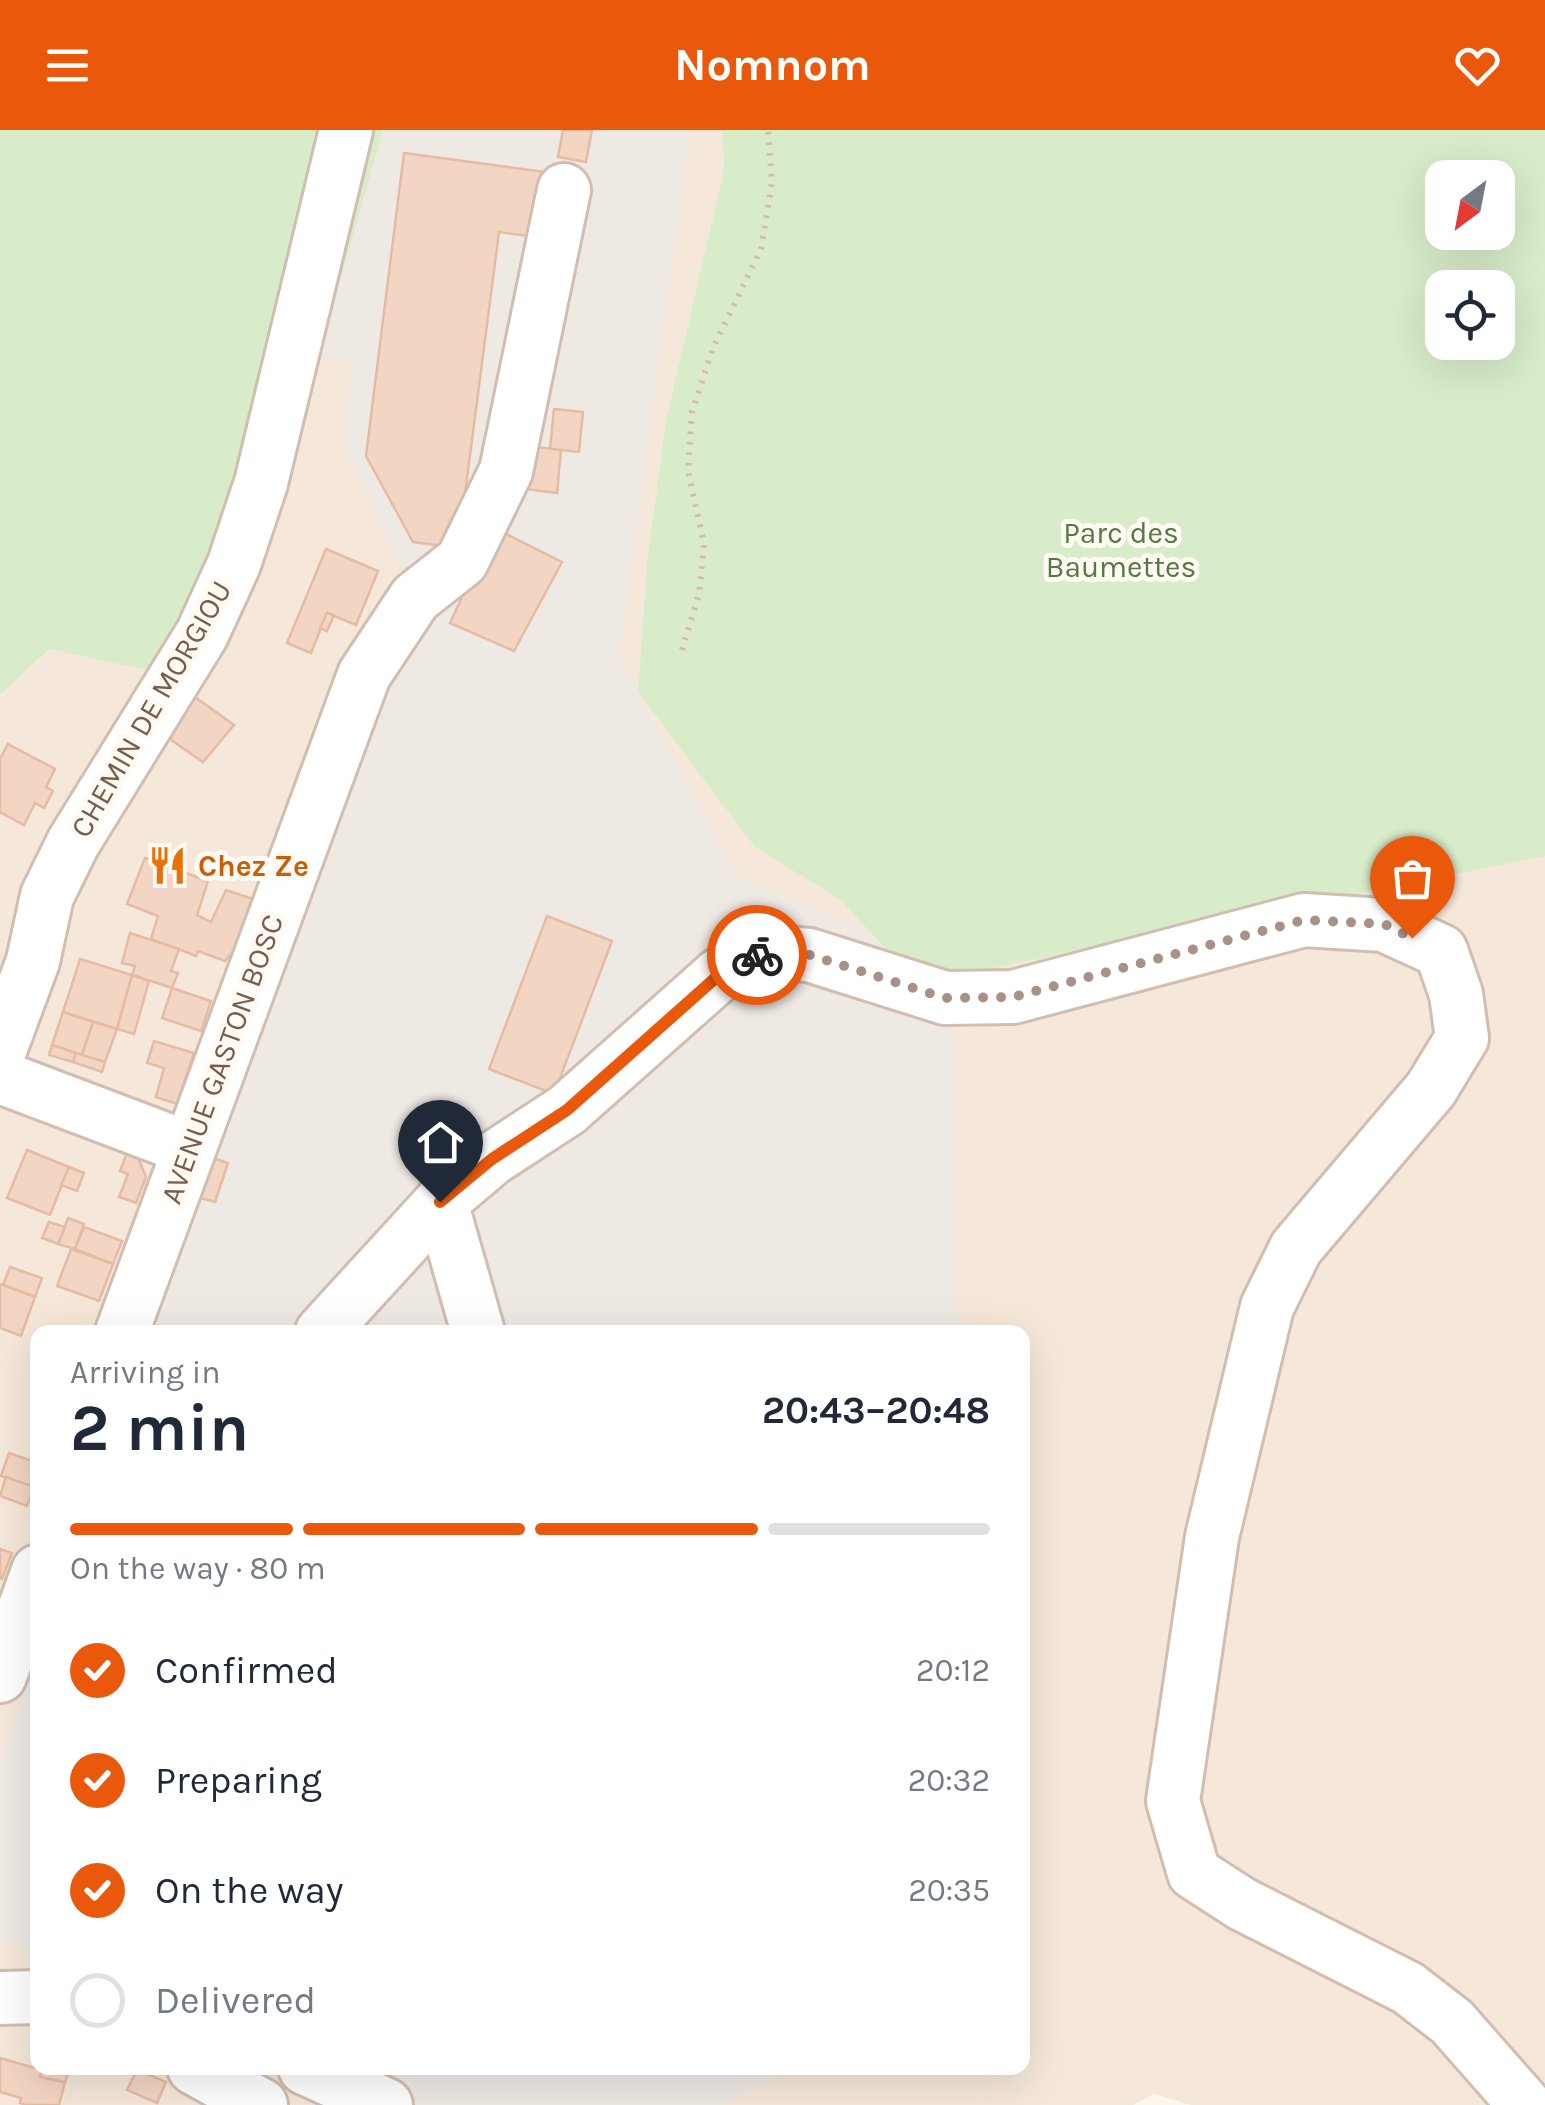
<!DOCTYPE html>
<meta charset="utf-8">
<style>
:root{--surface:#fff;--page:#f2f2f3;--text:#1f2937;--muted:#747a83;--line:#e0e1e3;--accent:#ea580c}
body{margin:0;font-family:Karla,sans-serif;background:var(--page);color:var(--text);height:100vh;display:flex;flex-direction:column;font-size:38px;white-space:nowrap}
*{box-sizing:border-box;margin:0}
p{font-size:32px;color:var(--muted)}
.icon{flex:none;width:55px;height:55px;fill:none;stroke:currentColor;stroke-width:2;stroke-linecap:round;stroke-linejoin:round}
.map{position:relative;flex:1;overflow:hidden}
.drawer{position:absolute;left:30px;top:1195px;width:1000px;height:750px;display:flex;flex-direction:column;background:var(--surface);border-radius:20px;box-shadow:0 10px 40px #0002}
.drawer>*{flex:none}
.needle{width:65px;rotate:212deg}
.buttons{position:absolute;left:1425px;top:30px;display:grid;gap:20px}
.buttons a{display:grid;place-items:center;width:90px;height:90px;border-radius:20px;background:var(--surface);box-shadow:0 10px 40px #0002;font-size:50px}
.pin{position:absolute;display:grid;place-items:center;width:85px;height:85px;color:#fff;margin:-102px -42px;border-radius:50% 50% 50% 0;rotate:-45deg;box-shadow:0 0 10px #0007}
.pin .icon{rotate:45deg}
.courier{position:absolute;display:grid;place-items:center;width:100px;height:100px;margin:-50px;border:8px solid #ea580c;border-radius:50%;background:#fff;color:#222;box-shadow:0 2px 12px #0007}
.overview em{font-style:normal;font-weight:700}
.overview div{display:flex;flex-direction:column-reverse}
.overview{display:flex;align-items:center;justify-content:space-between;height:170px;padding:0 40px}
h1{font-size:65px;font-weight:700;line-height:75px}
.bar{display:grid;grid-template-columns:repeat(4,1fr);gap:15px 10px;align-content:center;height:120px;padding:0 40px}
.bar i{height:12px;border-radius:8px;background:var(--line)}
.bar .on{background:var(--accent)}
.bar p{grid-column:span 4}
ol{padding:0 40px;list-style:none}
li{display:flex;align-items:center;gap:30px;height:110px}
li p{margin-inline-start:auto}
li .icon{padding:10px;border-radius:50%;background:var(--accent);color:#fff;stroke-width:4}
li:last-child{color:var(--muted)}
li i{width:55px;height:55px;border:5px solid var(--line);border-radius:50%}
header{display:flex;justify-content:space-between;align-items:center;height:130px;padding:0 40px;background:var(--accent);color:#fff;font-size:45px;font-weight:700}
.map>svg:first-child{display:block}
.residential{fill:#f5e8da;fill-rule:evenodd}
.industrial{fill:#efe9e4}
.green{fill:#d8ecc9;fill-rule:evenodd}
.building{fill:#f3d5c3;stroke:#e6bba3;stroke-width:2.5}
.lines{fill:none;stroke-linecap:round;stroke-linejoin:round}
.minor-casing{stroke:#d1beb0;stroke-width:58}
.path{stroke:#d9b8a5;stroke-width:6;stroke-dasharray:2.5 8;stroke-linecap:butt}
.minor{stroke:#fff;stroke-width:52}
.done{stroke:#a89285;stroke-width:10;stroke-dasharray:0 18}
.route{stroke:#ea580c;stroke-width:12}
.labels{text-anchor:middle;dominant-baseline:central;stroke-width:10;stroke-linejoin:round;paint-order:stroke}
.park-label{font-size:30px;fill:#537a41;stroke:#fffaf3}
.street-label{font-size:30px;fill:#7a5c4d;stroke:#fffaf3}
.food-label{font-size:30px;font-weight:bold;fill:#c56008;stroke:#fffaf3;text-anchor:start}
</style>
<header><svg class="icon" aria-label="menu" viewBox="0 0 24 24"><path d="M4 6h16M4 12h16M4 18h16"/></svg>Nomnom<svg class="icon" aria-label="heart" viewBox="0 0 24 24"><path d="M12 20l-8-8c-3-5 5-10 8-4 3-6 11-1 8 4z"/></svg></header>
<div class="map">
<svg width="1545" height="1975" viewBox="0 0 1545 1975">
<rect width="100%" height="100%" fill="#fdf6ec"/>
<path class="residential" d="M383,0H722L724,39L666,290L647,431L638,562L1545,633V1975H1191L1154,1964L1133,1975H0V565L49,519L372,35ZM38,1202H1022V1938H38Z"/>
<g class="industrial">
<polygon points="367,0 690,0 619,530 737,747 952,838 957,1202 143,1202 402,441 344,314 351,230 310,226"/>
<polygon points="37,1517 37,1826 0,1808 0,1631"/>
<polygon points="262,1938 799,1938 720,1975 338,1975"/>
</g>
<g class="green">
<polygon points="0,0 383,0 264,419 199,551 49,519 0,565"/>
<path d="M722,0H1545V726L917,853L841,770L755,717L638,562L647,431L666,290L724,39ZM1442,48H1498V102H1442ZM1442,158H1498V212H1442Z"/>
</g>
<g class="building">
<polygon points="563,0 592,0 586,32 558,27"/>
<polygon points="404,23 545,42 537,107 499,102 458,418 413,412 366,326"/>
<polygon points="554,279 583,282 579,322 550,319"/>
<polygon points="529,316 561,320 557,363 525,359"/>
<polygon points="494,398 562,432 514,521 450,493"/>
<polygon points="326,419 378,441 356,495 327,483 311,523 287,513"/>
<polygon points="327,483 334,485 327,501 320,498"/>
<polygon points="195,567 234,595 203,632 168,608"/>
<polygon points="8,614 55,639 46,657 53,661 44,678 35,673 24,695 0,682 0,629"/>
<polygon points="145,728 208,751 197,785 211,792 226,760 253,769 237,817 225,831 198,821 196,826 151,809 158,786 127,774"/>
<polygon points="547,786 612,811 554,964 489,939"/>
<polygon points="130,803 179,819 171,841 178,843 172,858 132,845 135,836 122,833"/>
<polygon points="80,829 132,845 117,899 63,882"/>
<polygon points="132,845 149,851 134,904 117,899"/>
<polygon points="172,858 211,871 201,901 162,888"/>
<polygon points="63,882 93,892 82,925 52,915"/>
<polygon points="93,892 117,899 105,932 82,925"/>
<polygon points="154,911 194,923 177,974 156,967 164,938 147,933"/>
<polygon points="52,915 76,923 73,932 49,925"/>
<polygon points="76,923 105,932 102,942 73,932"/>
<polygon points="27,1020 69,1037 50,1085 7,1068"/>
<polygon points="128,1020 136,1023 146,1047 136,1073 119,1067 128,1044 120,1041"/>
<polygon points="205,1025 228,1033 215,1072 193,1066"/>
<polygon points="69,1037 84,1043 77,1061 61,1055"/>
<polygon points="68,1088 84,1094 75,1119 58,1114"/>
<polygon points="49,1092 65,1097 58,1114 42,1108"/>
<polygon points="84,1097 122,1111 113,1134 75,1119"/>
<polygon points="71,1119 113,1134 99,1171 57,1156"/>
<polygon points="10,1137 42,1148 35,1167 3,1155"/>
<polygon points="0,1154 35,1167 21,1206 0,1198"/>
<polygon points="9,1323 38,1333 34,1357 1,1346"/>
<polygon points="6,1347 34,1357 27,1376 0,1366"/>
<polygon points="0,1419 12,1423 2,1449 0,1448"/>
<polygon points="0,1928 42,1940 40,1947 65,1952 59,1975 26,1975 20,1973 21,1968 0,1962"/>
<polygon points="43,1938 69,1941 65,1952 40,1947"/>
<polygon points="137,1940 166,1952 157,1973 127,1960"/>
</g>
<g class="lines">
<defs>
<g id="minor">
<polyline points="0,920 33,831 47,766 73,713 202,504 234,434 261,353 346,0"/>
<polyline points="0,947 188,1018"/>
<polyline points="441,1072 478,1202"/>
<polyline points="122,1202 364,545 415,468 462,431 506,341 564,60"/>
<polyline points="322,1202 441,1072 492,1029 567,980 720,844 764,821 809,825 945,868 1013,867 1304,790 1384,795 1441,821 1456,864 1462,908 1431,959 1296,1118 1267,1177 1212,1407 1173,1671 1194,1743 1242,1774 1408,1858 1452,1892 1525,1975"/>
<polyline points="0,1546 38,1441"/>
<polyline points="0,1868 38,1867"/>
<polyline points="194,1938 261,1975"/>
<polyline points="305,1938 386,1975"/>
</g>
</defs>
<use href="#minor" class="minor-casing"/>
<polyline class="path" points="682,520 699,464 704,414 688,341 692,282 713,218 761,119 772,52 768,0"/>
<use href="#minor" class="minor"/>
</g>
<g class="lines">
<polyline class="done" points="757,825 764,821 810,825 945,868 1013,867 1304,790 1384,794 1412,808"/>
<polyline class="route" points="440,1072 492,1029 567,980 720,844 757,825"/>
</g>
<defs>
<symbol id="restaurant-bare" viewBox="-9 -9 18 18"><path d="M-5-6h1v4h1v-4h1v4h1v-4h1v5L-1.5 .5V6h-2V.5L-5-1ZM5-6V6H3V1.5H1.5Q1.5-4 5-6Z" fill="#e8710a" stroke="#fffaf3" stroke-width="2.5" paint-order="stroke"/></symbol>
</defs>
<g fill-rule="evenodd">
<use href="#restaurant-bare" x="140" y="708" width="55" height="55"/>
</g>
<g class="labels">
<g class="park-label">
<text x="1121" y="403">Parc des<tspan x="1121" dy="34">Baumettes</tspan></text>
</g>
<g class="street-label">
<text transform="translate(151 579) rotate(-60)">CHEMIN DE MORGIOU</text>
<text transform="translate(222 929) rotate(-70)">AVENUE GASTON BOSC</text>
</g>
<g class="food-label">
<text x="198" y="736">Chez Ze</text>
</g>
</g>
</svg>
<div class="buttons">
<a><svg class="needle" viewBox="-14 -14 28 28"><path d="M0-13l5 13h-10z" fill="#e53935"/><path d="M0 13l5-13h-10z" fill="#747a83"/></svg></a>
<a><svg class="icon" aria-label="locate" viewBox="0 0 24 24"><circle cx="12" cy="12" r="6"/><path d="M12 2v4M12 18v4M2 12h4M18 12h4"/></svg></a>
</div>
<div class="pin" style="left:1412px;top:808px;background:#ea580c"><svg class="icon" aria-label="bag" viewBox="0 0 24 24"><path d="M5 8h14l-1 12H6zM9 8a3 3 0 0 1 6 0"/></svg></div>
<div class="pin" style="left:440px;top:1072px;background:#1f2937"><svg class="icon" aria-label="home" viewBox="0 0 24 24"><path d="M3 11l9-7 9 7M6 9v11h12V9"/></svg></div>
<div class="courier" style="left:757px;top:825px"><svg class="icon" aria-label="bike" viewBox="0 0 24 24"><circle cx="6" cy="16" r="4"/><circle cx="18" cy="16" r="4"/><path d="M6 16l4-8h5l3 8M10 8l3 8H6M13 5h3"/></svg></div>
<section class="drawer">
<div class="overview"><div><h1>2 min</h1><p>Arriving in</p></div><em>20:43–20:48</em></div>
<div class="bar"><i class="on"></i><i class="on"></i><i class="on"></i><i></i><p>On the way · 80 m</p></div>
<ol>
<li><svg class="icon" aria-label="check" viewBox="0 0 24 24"><path d="M5 12l5 5 9-10"/></svg>Confirmed<p>20:12</p></li>
<li><svg class="icon" aria-label="check" viewBox="0 0 24 24"><path d="M5 12l5 5 9-10"/></svg>Preparing<p>20:32</p></li>
<li><svg class="icon" aria-label="check" viewBox="0 0 24 24"><path d="M5 12l5 5 9-10"/></svg>On the way<p>20:35</p></li>
<li><i></i>Delivered</li>
</ol>
</section>
</div>
